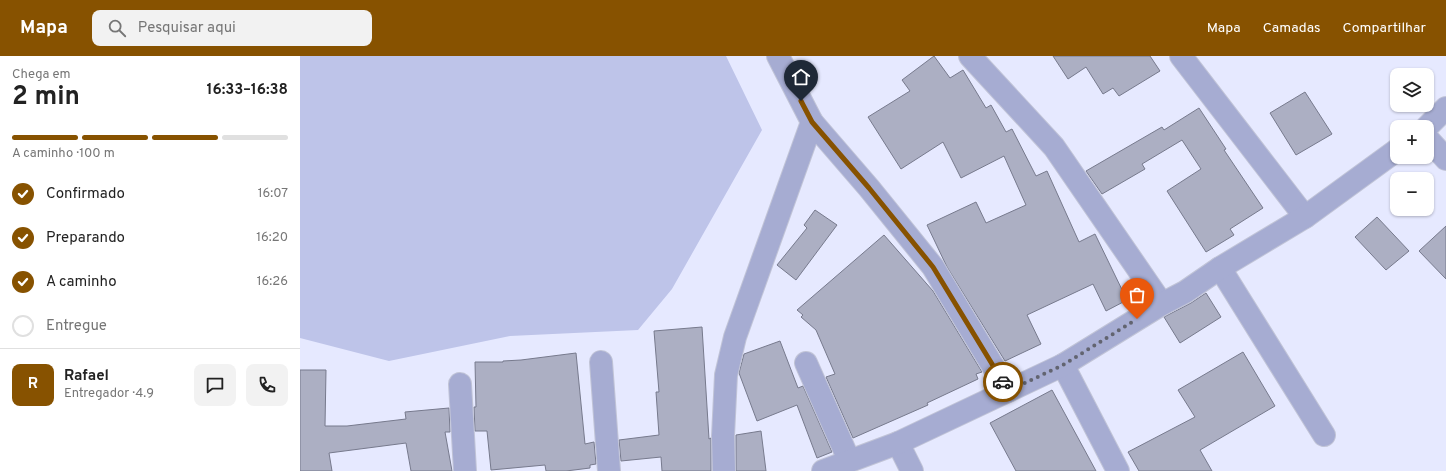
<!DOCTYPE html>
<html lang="pt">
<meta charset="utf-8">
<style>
:root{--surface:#fff;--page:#f2f2f2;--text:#222;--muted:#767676;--line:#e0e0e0;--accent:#875200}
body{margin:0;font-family:Overpass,sans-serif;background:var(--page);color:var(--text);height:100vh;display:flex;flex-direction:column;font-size:15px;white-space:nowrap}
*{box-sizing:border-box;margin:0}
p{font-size:13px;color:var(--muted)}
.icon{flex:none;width:22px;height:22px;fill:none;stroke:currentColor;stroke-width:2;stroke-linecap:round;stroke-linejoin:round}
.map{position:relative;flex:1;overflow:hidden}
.sheet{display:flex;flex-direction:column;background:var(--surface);width:300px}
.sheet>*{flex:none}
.controls{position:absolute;left:1090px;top:12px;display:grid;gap:8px}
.controls a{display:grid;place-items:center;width:44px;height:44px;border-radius:8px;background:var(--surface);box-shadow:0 1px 3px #0004;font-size:20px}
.pin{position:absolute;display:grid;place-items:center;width:34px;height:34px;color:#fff;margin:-41px -17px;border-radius:50% 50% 50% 0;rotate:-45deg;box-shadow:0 0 4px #0007}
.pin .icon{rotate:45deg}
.courier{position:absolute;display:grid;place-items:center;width:40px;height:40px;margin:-20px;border:3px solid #875200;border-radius:50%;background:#fff;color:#222;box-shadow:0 1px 5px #0007}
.summary em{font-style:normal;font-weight:700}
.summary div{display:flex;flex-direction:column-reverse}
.summary{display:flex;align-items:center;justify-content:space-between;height:68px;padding:0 12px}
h1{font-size:26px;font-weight:700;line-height:30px}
.bar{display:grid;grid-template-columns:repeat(4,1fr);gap:6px 4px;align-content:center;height:48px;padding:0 12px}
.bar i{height:5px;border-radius:3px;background:var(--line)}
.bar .selected{background:var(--accent)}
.bar p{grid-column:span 4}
.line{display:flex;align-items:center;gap:10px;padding:0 12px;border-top:1px solid var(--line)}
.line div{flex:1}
.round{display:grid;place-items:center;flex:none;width:42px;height:42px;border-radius:8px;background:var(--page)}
ol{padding:0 12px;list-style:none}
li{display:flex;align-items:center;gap:12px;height:44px}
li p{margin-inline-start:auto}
li .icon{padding:4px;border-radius:50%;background:var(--accent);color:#fff;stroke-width:4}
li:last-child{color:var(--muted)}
li i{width:22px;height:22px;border:2px solid var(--line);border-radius:50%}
header{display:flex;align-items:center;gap:24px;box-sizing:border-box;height:56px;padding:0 20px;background:var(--accent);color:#fff}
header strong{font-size:19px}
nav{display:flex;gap:22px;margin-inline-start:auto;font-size:14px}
.search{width:280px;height:36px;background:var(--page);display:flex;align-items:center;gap:10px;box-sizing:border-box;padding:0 14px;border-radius:8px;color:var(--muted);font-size:15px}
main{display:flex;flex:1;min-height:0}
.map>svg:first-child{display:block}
.green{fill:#bec4e9}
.building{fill:#acafc3;stroke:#777a8d}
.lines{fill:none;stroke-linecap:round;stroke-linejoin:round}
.minor-casing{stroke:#c1c4d7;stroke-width:24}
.minor{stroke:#a6acd2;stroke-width:22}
.done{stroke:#626470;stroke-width:4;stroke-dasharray:0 7.2}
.route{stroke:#875200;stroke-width:5}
</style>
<header>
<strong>Mapa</strong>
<div class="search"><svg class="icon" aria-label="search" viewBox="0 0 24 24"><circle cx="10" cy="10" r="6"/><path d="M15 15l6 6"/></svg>Pesquisar aqui</div>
<nav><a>Mapa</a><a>Camadas</a><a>Compartilhar</a></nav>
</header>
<main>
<section class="sheet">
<div class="summary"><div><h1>2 min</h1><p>Chega em</p></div><em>16:33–16:38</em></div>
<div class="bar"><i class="selected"></i><i class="selected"></i><i class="selected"></i><i></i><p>A caminho · 100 m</p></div>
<ol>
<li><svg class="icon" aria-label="check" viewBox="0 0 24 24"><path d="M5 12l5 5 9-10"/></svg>Confirmado<p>16:07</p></li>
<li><svg class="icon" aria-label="check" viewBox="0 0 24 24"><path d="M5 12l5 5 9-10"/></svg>Preparando<p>16:20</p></li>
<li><svg class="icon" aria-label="check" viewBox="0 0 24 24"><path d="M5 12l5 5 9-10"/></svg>A caminho<p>16:26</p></li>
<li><i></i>Entregue</li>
</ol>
<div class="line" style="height:72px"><b class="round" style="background:var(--accent);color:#fff">R</b><div><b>Rafael</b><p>Entregador · 4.9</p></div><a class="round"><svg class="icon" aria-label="chat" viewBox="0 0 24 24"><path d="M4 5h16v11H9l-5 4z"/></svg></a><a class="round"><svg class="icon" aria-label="phone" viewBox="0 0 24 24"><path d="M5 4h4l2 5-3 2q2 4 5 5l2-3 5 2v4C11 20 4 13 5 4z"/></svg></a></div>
</section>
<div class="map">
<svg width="1146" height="415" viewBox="0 0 1146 415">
<rect width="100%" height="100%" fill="#e6e9ff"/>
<polygon class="green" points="0,0 426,0 462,74 372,233 338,274 210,280 89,305 0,282"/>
<g class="building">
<polygon points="634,0 650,22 663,14 686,52 691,49 706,76 712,73 736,120 747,115 779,186 795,178 827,244 806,255 793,228 727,259 741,288 705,305 647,211 627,169 676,146 686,167 726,149 704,100 661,122 643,86 601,113 568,61 610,35 602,24"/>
<polygon points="753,0 850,0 860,15 819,40 813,32 803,38 786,11 768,23"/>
<polygon points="1005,36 1032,78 996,99 970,57"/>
<polygon points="899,52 926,93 924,94 963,152 930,173 934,179 906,196 867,135 901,113 882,84 842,108 845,113 802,138 786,115 862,71 864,74"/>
<polygon points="515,154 537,169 496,224 477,209 507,172 504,169"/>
<polygon points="1077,161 1109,195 1086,214 1055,181"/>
<polygon points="1146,170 1146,223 1119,195"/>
<polygon points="584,179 633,235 682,316 676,318 678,323 627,347 628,349 553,382 526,321 535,318 516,274 501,261 503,259 497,254"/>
<polygon points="906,237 921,261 880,287 864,261 891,247"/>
<polygon points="402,271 409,383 411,382 411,415 362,415 361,401 321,405 319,384 359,379 356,336 359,336 354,275"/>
<polygon points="480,285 498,332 503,330 532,396 517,402 497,349 457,365 439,317 444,298"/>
<polygon points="943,296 975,350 900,394 912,415 839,415 828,396 895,361 878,334"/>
<polygon points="276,297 285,388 294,386 296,408 290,409 290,412 266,415 246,415 245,409 191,414 187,375 175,375 174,351 176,351 175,306 203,306 203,305 221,304"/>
<polygon points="0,314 26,314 25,370 47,370 106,363 105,356 149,352 150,376 145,376 152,415 111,415 106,387 29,397 32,415 0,415"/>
<polygon points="752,334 796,415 716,415 690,367"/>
<polygon points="461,375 466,415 436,415 436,379"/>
</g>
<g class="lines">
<defs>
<g id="minor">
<polyline points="478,0 512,66 569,132 633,211 708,335"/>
<polyline points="670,0 754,91 862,248"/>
<polyline points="881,0 1005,161"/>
<polyline points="1127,71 1146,52"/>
<polyline points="1127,82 1146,103"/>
<polyline points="920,212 1024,379"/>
<polyline points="301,306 309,415"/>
<polyline points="506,307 549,404"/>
<polyline points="763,309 818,415"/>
<polyline points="160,328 165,415"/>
<polyline points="598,387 612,415"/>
<polyline points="424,415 423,380 426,319 435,281 512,66"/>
<polyline points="523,415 598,387 763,309 862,248 885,236 920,212 1005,161 1097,94"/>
</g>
</defs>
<use href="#minor" class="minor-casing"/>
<use href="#minor" class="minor"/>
</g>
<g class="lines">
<polyline class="done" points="703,326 708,335 763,309 837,263"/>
<polyline class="route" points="501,45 512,66 569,132 633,211 703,326"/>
</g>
</svg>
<div class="controls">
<a><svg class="icon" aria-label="layers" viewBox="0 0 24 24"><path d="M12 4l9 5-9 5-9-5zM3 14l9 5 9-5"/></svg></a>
<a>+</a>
<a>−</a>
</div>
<div class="pin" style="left:837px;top:263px;background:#ea580c"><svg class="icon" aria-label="bag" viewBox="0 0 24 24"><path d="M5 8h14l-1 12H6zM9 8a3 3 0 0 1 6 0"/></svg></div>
<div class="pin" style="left:501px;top:45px;background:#1f2937"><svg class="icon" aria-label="home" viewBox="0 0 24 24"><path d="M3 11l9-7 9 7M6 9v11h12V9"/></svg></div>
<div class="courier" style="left:703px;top:326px"><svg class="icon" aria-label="car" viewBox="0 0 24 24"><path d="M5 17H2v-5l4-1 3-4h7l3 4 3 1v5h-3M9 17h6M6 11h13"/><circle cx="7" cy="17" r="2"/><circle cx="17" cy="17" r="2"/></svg></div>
</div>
</main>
